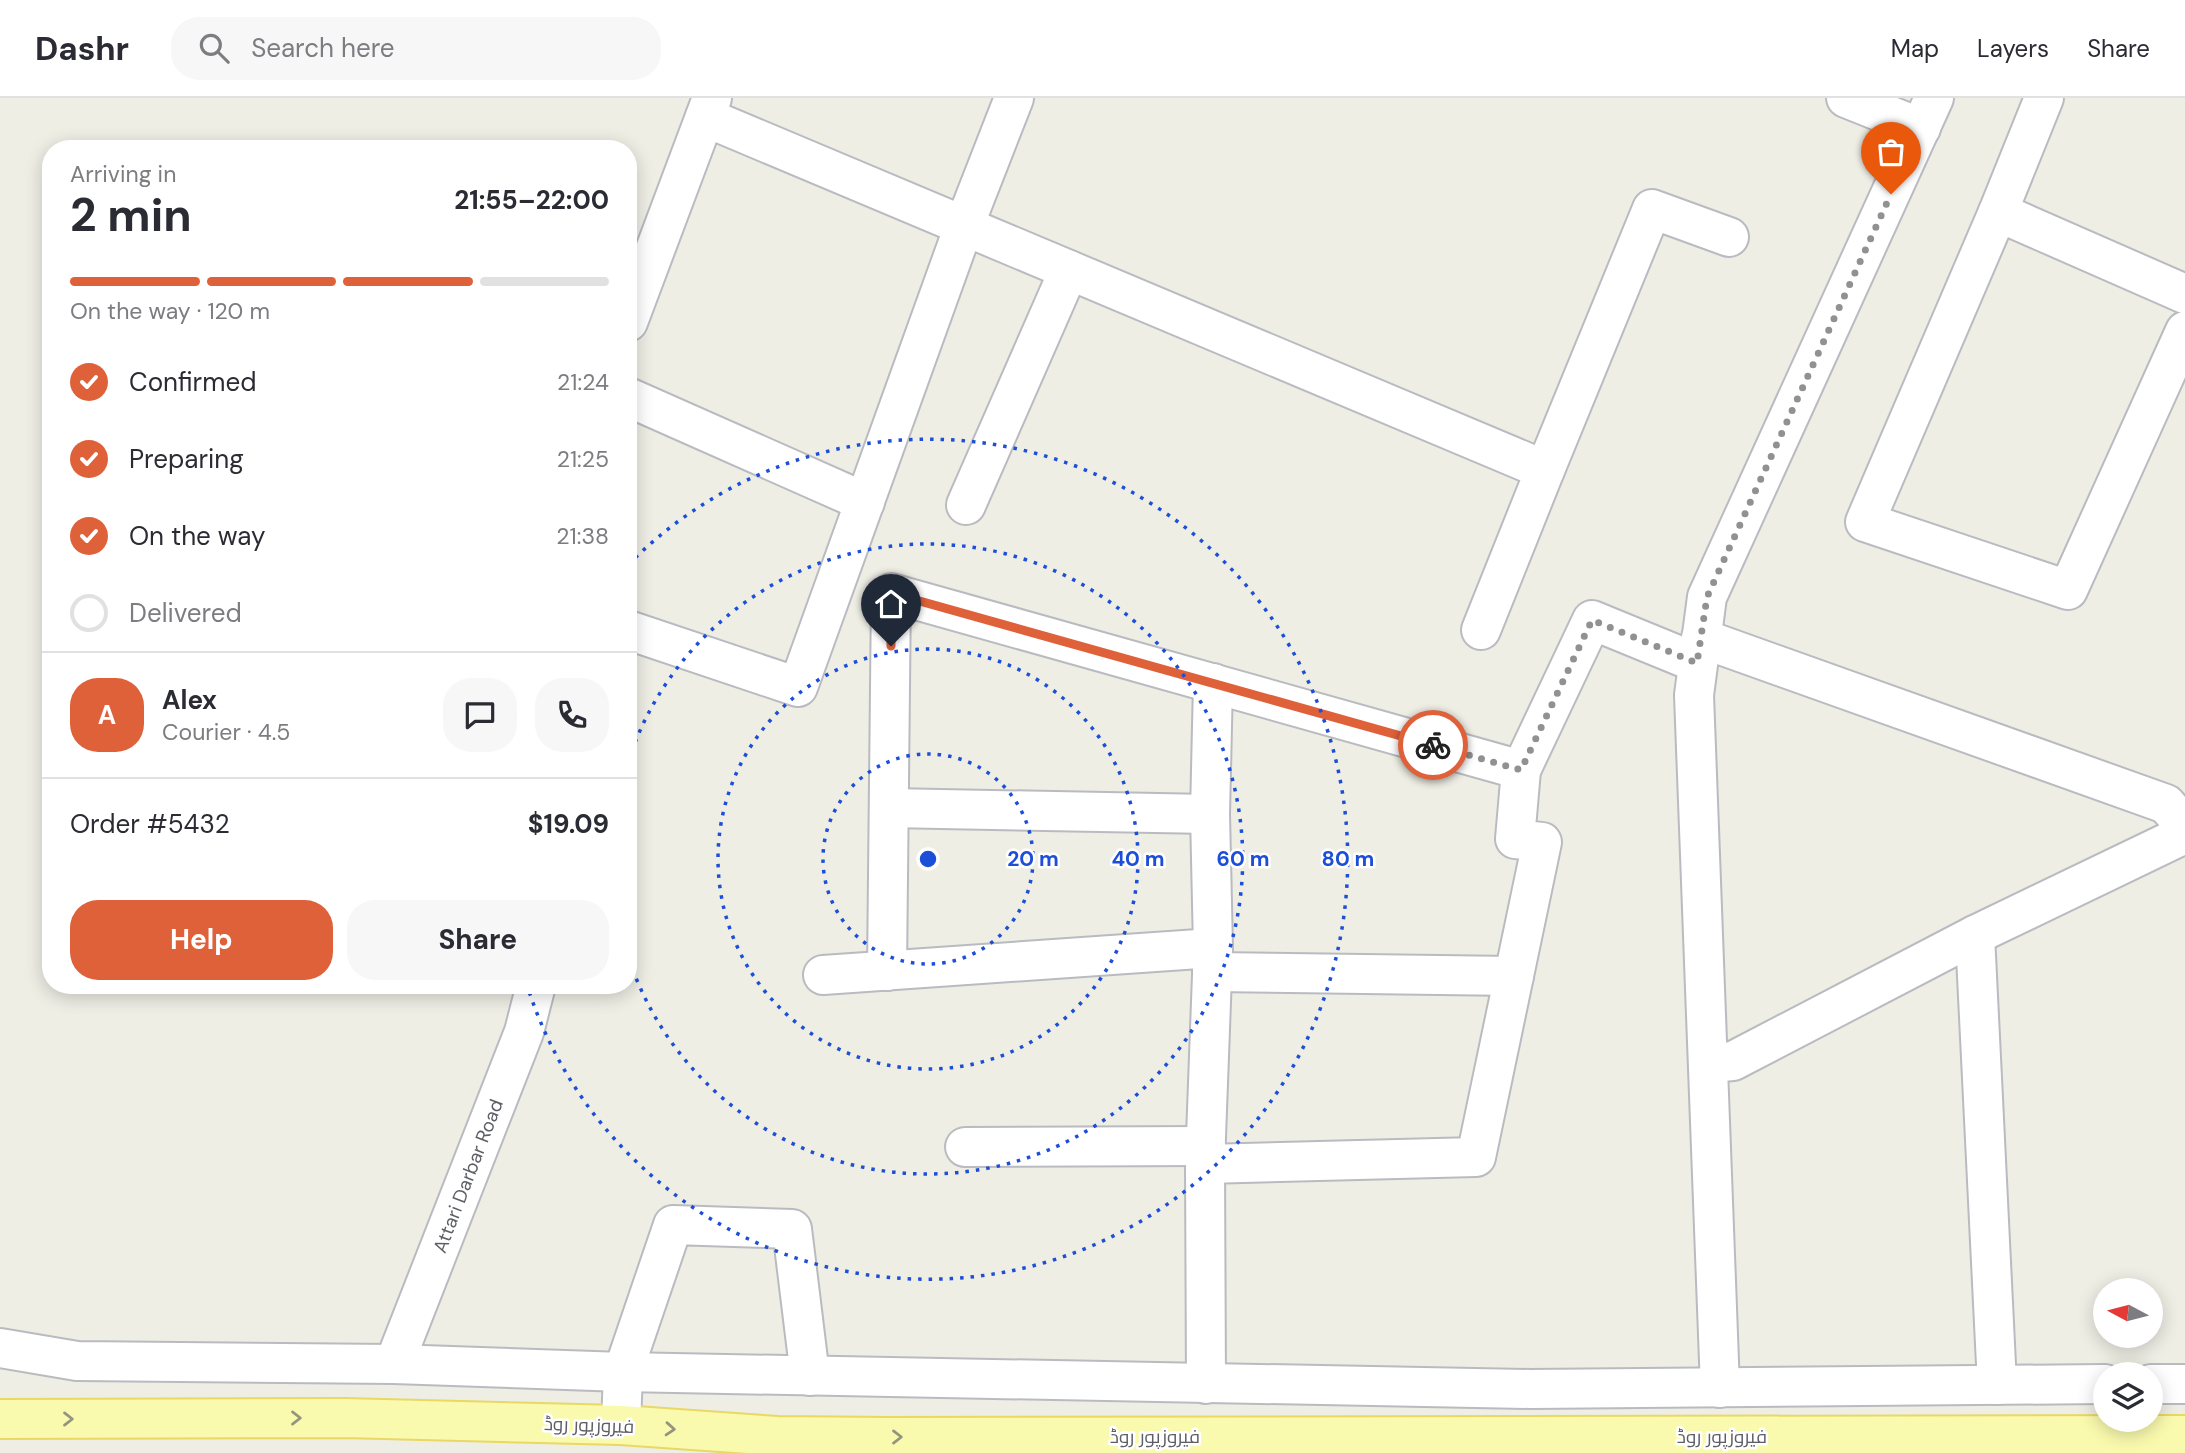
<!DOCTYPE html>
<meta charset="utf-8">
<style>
:root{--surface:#fff;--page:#f7f7f7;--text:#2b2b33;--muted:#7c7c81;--line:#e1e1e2;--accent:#df613a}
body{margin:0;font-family:"DM Sans",Cairo,sans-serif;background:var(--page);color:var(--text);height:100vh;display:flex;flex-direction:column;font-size:26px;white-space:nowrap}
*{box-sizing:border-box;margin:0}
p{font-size:23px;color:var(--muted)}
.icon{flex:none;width:38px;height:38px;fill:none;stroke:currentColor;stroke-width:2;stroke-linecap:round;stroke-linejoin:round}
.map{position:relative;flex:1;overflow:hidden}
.drawer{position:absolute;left:42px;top:42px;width:595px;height:854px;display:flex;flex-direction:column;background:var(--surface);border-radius:28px;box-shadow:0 4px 18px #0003}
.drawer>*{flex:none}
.needle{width:46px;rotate:277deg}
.fabs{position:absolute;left:2093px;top:1180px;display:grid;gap:14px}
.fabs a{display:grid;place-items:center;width:70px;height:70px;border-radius:50%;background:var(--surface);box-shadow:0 4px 18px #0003;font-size:35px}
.pin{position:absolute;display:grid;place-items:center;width:60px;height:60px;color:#fff;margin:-72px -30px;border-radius:50% 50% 50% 0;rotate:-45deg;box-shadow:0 0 7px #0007}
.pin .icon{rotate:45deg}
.courier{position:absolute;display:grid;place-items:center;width:70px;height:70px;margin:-35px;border:5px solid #df613a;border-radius:50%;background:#fff;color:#222;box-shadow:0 2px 9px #0007}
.summary em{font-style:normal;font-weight:700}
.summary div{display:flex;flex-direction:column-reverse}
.summary{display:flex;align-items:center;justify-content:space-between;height:119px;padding:0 28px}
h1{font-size:46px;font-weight:700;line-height:52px}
.bar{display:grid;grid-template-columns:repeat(4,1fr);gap:10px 7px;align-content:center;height:84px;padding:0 28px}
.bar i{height:9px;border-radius:5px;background:var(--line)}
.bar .selected{background:var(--accent)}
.bar p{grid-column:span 4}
.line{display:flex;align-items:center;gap:18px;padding:0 28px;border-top:2px solid var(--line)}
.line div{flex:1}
.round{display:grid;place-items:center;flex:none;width:74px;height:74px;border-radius:28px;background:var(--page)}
ol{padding:0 28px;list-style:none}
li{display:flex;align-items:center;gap:21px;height:77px}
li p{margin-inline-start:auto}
li .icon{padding:7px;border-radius:50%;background:var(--accent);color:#fff;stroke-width:4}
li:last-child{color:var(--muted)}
li i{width:38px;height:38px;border:4px solid var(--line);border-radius:50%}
.primary-button{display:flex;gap:14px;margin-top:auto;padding:14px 28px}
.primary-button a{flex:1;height:80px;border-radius:28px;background:var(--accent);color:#fff;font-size:28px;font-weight:700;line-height:80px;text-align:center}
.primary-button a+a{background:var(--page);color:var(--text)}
header{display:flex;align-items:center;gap:42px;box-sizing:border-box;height:98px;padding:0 35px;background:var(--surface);border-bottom:2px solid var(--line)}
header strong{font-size:33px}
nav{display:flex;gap:38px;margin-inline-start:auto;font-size:24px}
.search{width:490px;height:63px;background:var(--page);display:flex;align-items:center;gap:18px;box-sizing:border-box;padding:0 24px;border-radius:28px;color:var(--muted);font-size:26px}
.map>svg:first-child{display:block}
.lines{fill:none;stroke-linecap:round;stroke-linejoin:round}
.minor-casing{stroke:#babbc0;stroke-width:42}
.major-casing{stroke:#e9d863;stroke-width:42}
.minor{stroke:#fff;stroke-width:38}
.major{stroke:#fafaae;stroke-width:38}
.oneway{stroke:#94957f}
.done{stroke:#909192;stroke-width:7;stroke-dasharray:0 12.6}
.route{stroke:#df613a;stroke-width:9}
.ring{fill:none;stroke:#1d4ed8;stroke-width:3.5;stroke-dasharray:3.5 7}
.labels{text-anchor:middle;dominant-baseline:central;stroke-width:5;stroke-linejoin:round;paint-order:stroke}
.street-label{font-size:19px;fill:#5d5f65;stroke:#fff}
.centre{fill:#1d4ed8;stroke:#fff;stroke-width:3.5}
.ring-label{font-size:21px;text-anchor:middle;font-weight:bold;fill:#1d4ed8;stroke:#fff;stroke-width:5;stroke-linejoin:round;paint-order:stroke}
</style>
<header>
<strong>Dashr</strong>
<div class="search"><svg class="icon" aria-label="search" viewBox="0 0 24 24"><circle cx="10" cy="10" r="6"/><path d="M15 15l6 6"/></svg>Search here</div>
<nav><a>Map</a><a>Layers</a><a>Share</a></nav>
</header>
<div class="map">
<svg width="2185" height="1355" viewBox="0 0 2185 1355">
<rect width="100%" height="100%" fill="#eeeee5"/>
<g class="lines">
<defs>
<g id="minor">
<polyline points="1846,0 1921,30"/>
<polyline points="2044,0 1998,114 2185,196"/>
<polyline points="705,19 1545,372 1481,532"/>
<polyline points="1998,114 1865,424 2068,492 2185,233"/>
<polyline points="628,224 712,0"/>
<polyline points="628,299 865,404"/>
<polyline points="1545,372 1652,111 1729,139"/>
<polyline points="966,407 1069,172"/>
<polyline points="628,532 798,589 964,128 1014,0"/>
<polyline points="1701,540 2166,706 2185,728"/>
<polyline points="1521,672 1592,522 1697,565"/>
<polyline points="889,710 1210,716"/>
<polyline points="1975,837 1997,1287"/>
<polyline points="887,873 891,495 1521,672 1515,741 1542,744 1476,1059 1205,1066"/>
<polyline points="1212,874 1514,878"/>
<polyline points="823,877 1213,850"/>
<polyline points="1709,965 1733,963 1975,837 2185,736"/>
<polyline points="965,1049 1206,1048"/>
<polyline points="0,1250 77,1263 394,1266 623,1274 1531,1291 2105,1286"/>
<polyline points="394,1266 524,934 536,887"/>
<polyline points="1206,1286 1205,1066 1213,850 1210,716 1213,585"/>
<polyline points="2151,1286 2185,1286"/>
<polyline points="1720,1290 1694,597 1707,499 1934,0"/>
<polyline points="621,1327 623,1274 673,1127 792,1131 810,1278"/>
</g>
<polyline id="major" points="0,1321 344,1320 621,1327 777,1338 888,1339 2185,1337"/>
</defs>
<use href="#minor" class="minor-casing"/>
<use href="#major" class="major-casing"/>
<use href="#minor" class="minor"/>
<use href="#major" class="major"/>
</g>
<defs><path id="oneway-chevron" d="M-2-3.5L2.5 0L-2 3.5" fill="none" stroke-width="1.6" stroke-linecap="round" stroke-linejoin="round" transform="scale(1.75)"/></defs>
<g class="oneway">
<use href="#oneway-chevron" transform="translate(296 1320)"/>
<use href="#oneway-chevron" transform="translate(68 1321)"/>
<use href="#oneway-chevron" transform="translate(670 1331) rotate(4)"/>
<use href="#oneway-chevron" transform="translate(897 1339)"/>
</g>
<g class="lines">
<polyline class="done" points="1433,647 1521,672 1592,522 1697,565 1707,499 1891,96"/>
<polyline class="route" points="891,548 891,495 1433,647"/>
</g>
<g class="ring">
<circle cx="928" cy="761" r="105"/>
<circle cx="928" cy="761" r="210"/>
<path d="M628 664A315 315 0 1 1 628 858"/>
<path d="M628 467A420 420 0 1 1 527 887"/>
</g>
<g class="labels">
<g class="street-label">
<text transform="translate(468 1078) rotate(-69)">Attari Darbar Road</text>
<text transform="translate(589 1327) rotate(2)">فیروزپور روڈ</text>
<text x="1155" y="1338">فیروزپور روڈ</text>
<text x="1722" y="1338">فیروزپور روڈ</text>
</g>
</g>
<circle cx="928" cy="761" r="10" class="centre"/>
<g class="ring-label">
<text x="1033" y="768">20 m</text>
<text x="1138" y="768">40 m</text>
<text x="1243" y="768">60 m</text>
<text x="1348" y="768">80 m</text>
</g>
</svg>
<div class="fabs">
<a><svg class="needle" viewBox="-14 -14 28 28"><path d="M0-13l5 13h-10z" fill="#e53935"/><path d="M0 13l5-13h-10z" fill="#7c7c81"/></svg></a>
<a><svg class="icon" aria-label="layers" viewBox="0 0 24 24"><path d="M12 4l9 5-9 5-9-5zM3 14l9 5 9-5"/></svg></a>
</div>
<div class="pin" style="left:1891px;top:96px;background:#ea580c"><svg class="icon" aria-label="bag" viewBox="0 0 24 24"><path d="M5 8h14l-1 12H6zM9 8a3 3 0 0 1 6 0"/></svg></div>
<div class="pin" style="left:891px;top:548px;background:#1f2937"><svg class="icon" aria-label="home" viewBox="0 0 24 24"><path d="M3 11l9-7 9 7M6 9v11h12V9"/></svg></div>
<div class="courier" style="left:1433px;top:647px"><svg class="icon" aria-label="bike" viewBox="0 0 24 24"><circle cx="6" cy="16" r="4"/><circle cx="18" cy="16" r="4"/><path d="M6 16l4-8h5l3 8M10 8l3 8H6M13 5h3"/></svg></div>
<section class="drawer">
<div class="summary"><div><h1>2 min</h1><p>Arriving in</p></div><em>21:55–22:00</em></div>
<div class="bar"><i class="selected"></i><i class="selected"></i><i class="selected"></i><i></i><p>On the way · 120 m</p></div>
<ol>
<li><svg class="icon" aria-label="check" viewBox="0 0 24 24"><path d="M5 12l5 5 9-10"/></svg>Confirmed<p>21:24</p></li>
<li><svg class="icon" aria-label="check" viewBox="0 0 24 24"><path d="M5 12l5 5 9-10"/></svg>Preparing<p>21:25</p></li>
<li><svg class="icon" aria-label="check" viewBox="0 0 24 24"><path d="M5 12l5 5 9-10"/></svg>On the way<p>21:38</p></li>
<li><i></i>Delivered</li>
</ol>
<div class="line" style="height:126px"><b class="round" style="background:var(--accent);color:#fff">A</b><div><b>Alex</b><p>Courier · 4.5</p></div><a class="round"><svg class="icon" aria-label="chat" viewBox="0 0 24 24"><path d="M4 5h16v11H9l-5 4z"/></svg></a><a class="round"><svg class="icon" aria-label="phone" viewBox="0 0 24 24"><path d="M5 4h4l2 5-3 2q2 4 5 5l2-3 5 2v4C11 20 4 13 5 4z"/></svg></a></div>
<div class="line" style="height:91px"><div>Order #5432</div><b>$19.09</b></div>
<div class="primary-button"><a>Help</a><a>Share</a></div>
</section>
</div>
